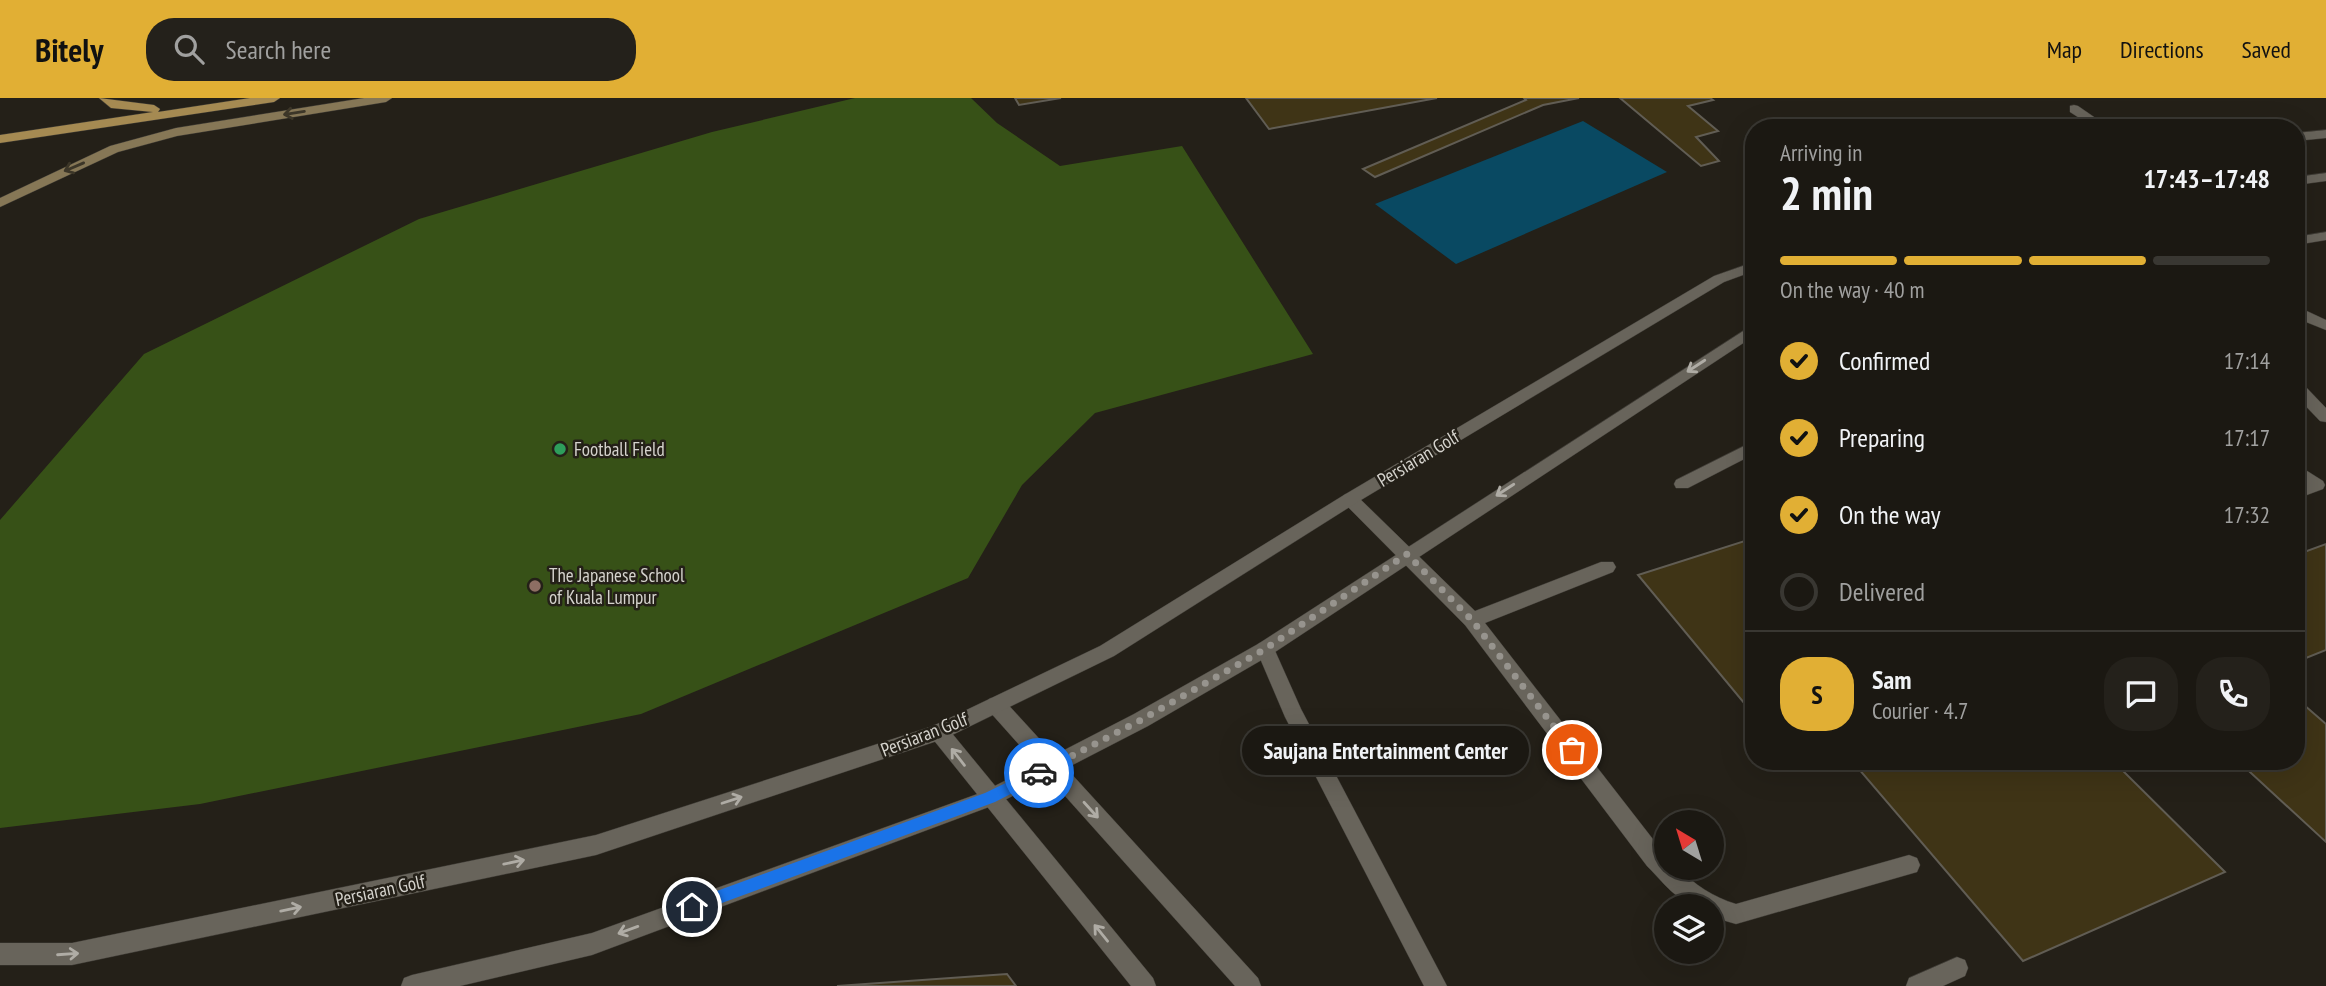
<!DOCTYPE html>
<meta charset="utf-8">
<style>
:root{--surface:#1b1812;--page:#24211b;--text:#f1f3f6;--muted:#a0a09f;--line:#393732;--accent:#e1af34}
body{margin:0;font-family:"PT Sans Narrow",sans-serif;background:var(--page);color:var(--text);height:100vh;display:flex;flex-direction:column;font-size:26px;white-space:nowrap}
*{box-sizing:border-box;margin:0}
p{font-size:23px;color:var(--muted)}
.icon{flex:none;width:38px;height:38px;fill:none;stroke:currentColor;stroke-width:2;stroke-linecap:round;stroke-linejoin:round}
.map{position:relative;flex:1;overflow:hidden}
.side{position:absolute;left:1745px;top:21px;width:560px;height:651px;display:flex;flex-direction:column;background:var(--surface);border-radius:28px;box-shadow:0 7px 28px #0002,0 0 0 2px var(--line)}
.side>*{flex:none}
.needle{width:46px;rotate:322deg}
.controls{position:absolute;left:1654px;top:712px;display:grid;gap:14px}
.controls a{display:grid;place-items:center;width:70px;height:70px;border-radius:50%;background:var(--surface);box-shadow:0 7px 28px #0002,0 0 0 2px var(--line);font-size:35px}
.pin{position:absolute;display:grid;place-items:center;width:60px;height:60px;color:#fff;margin:-30px;border:4px solid #fff;border-radius:50%;box-shadow:0 2px 7px #0007}
.courier{position:absolute;display:grid;place-items:center;width:70px;height:70px;margin:-35px;border:5px solid #1a73e8;border-radius:50%;background:#fff;color:#222;box-shadow:0 2px 9px #0007}
.bubble{position:absolute;height:49px;border-radius:24px;background:var(--surface);box-shadow:0 7px 28px #0002,0 0 0 2px var(--line);font-size:23px;font-weight:700;line-height:49px;text-align:center}
.overview em{font-style:normal;font-weight:700}
.overview div{display:flex;flex-direction:column-reverse}
.overview{display:flex;align-items:center;justify-content:space-between;height:119px;padding:0 35px}
h1{font-size:46px;font-weight:700;line-height:52px}
.bar{display:grid;grid-template-columns:repeat(4,1fr);gap:10px 7px;align-content:center;height:84px;padding:0 35px}
.bar i{height:9px;border-radius:5px;background:var(--line)}
.bar .active{background:var(--accent)}
.bar p{grid-column:span 4}
.line{display:flex;align-items:center;gap:18px;padding:0 35px;border-top:2px solid var(--line)}
.line div{flex:1}
.round{display:grid;place-items:center;flex:none;width:74px;height:74px;border-radius:28px;background:var(--page)}
ol{padding:0 35px;list-style:none}
li{display:flex;align-items:center;gap:21px;height:77px}
li p{margin-inline-start:auto}
li .icon{padding:7px;border-radius:50%;background:var(--accent);color:#111;stroke-width:4}
li:last-child{color:var(--muted)}
li i{width:38px;height:38px;border:4px solid var(--line);border-radius:50%}
header{display:flex;align-items:center;gap:42px;box-sizing:border-box;height:98px;padding:0 35px;background:var(--accent);color:#111}
header strong{font-size:33px}
nav{display:flex;gap:38px;margin-inline-start:auto;font-size:24px}
.search{width:490px;height:63px;background:var(--page);display:flex;align-items:center;gap:18px;box-sizing:border-box;padding:0 24px;border-radius:28px;color:var(--muted);font-size:26px}
.map>svg:first-child{display:block}
.green{fill:#375117}
.water{fill:#094962}
.building{fill:#3f3416;stroke:#615d54;stroke-width:2}
.lines{fill:none;stroke-linecap:round;stroke-linejoin:round}
.service-casing{stroke:#3d3a34;stroke-width:1}
.tertiary-casing{stroke:#3d3a34;stroke-width:1}
.secondary-casing{stroke:#3d3a34;stroke-width:1}
.primary-casing{stroke:#3d3a34;stroke-width:1}
.service{fill:#68645b;fill-rule:evenodd}
.tertiary{fill:#68645b;fill-rule:evenodd}
.secondary{fill:#867756;fill-rule:evenodd}
.primary{fill:#a58a52;fill-rule:evenodd}
.oneway{stroke:#3c3628}
.oneway2{stroke:#afaca5}
.route{fill:#1a73e8}
.done{stroke:#97948e;stroke-width:7;stroke-dasharray:0 12.6}
.leisure-dot{fill:#2e9e5b;stroke:#242018;stroke-width:2.5}
.education-dot{fill:#8d6e63;stroke:#242018;stroke-width:2.5}
.labels{text-anchor:middle;dominant-baseline:central;stroke-width:5;stroke-linejoin:round;paint-order:stroke}
.poi-label{font-size:19px;fill:#d5d3cd;stroke:#242018;text-anchor:start}
.street-label{font-size:19px;fill:#d5d3cd;stroke:#242018}
</style>
<header>
<strong>Bitely</strong>
<div class="search"><svg class="icon" aria-label="search" viewBox="0 0 24 24"><circle cx="10" cy="10" r="6"/><path d="M15 15l6 6"/></svg>Search here</div>
<nav><a>Map</a><a>Directions</a><a>Saved</a></nav>
</header>
<div class="map">
<svg width="2326" height="888" viewBox="0 0 2326 888">
<rect width="100%" height="100%" fill="#242018"/>
<polygon class="green" points="855,0 971,0 997,25 1060,68 1182,48 1313,256 1095,315 1022,387 968,480 641,616 200,706 0,730 0,422 144,256 419,121 712,34"/>
<polygon class="water" points="1583,23 1667,74 1456,166 1375,106"/>
<g class="building">
<polygon points="1015,0 1061,0 1019,7"/>
<polygon points="1246,0 1437,0 1269,31"/>
<polygon points="1524,0 1579,0 1543,7 1375,79 1363,71 1526,2"/>
<polygon points="1620,0 1710,0 1713,2 1688,8 1718,33 1696,39 1719,63 1701,68"/>
<polygon points="1754,440 1754,536 1745,539 1754,549 1754,617 1638,477"/>
<polygon points="2326,446 2326,552 2296,564 2296,457"/>
<polygon points="2296,600 2326,626 2326,744 2238,663 2296,663"/>
<polygon points="1852,663 2113,663 2225,774 2023,863"/>
<polygon points="1007,876 1016,888 837,888"/>
</g>
<g class="lines">
<defs>
<g id="service">
<polygon points="2074,7 2078,8 2110,30 2095,30 2070,14 2070,8"/>
<polygon points="2326,134 2326,142 2296,147 2296,139"/>
<polygon points="2296,208 2326,222 2326,232 2296,220"/>
<polygon points="2296,284 2302,285 2326,310 2326,324 2320,323 2296,298"/>
<polygon points="1754,343 1754,356 1688,390 1676,390 1674,386 1676,382"/>
<polygon points="2296,366 2323,383 2325,387 2323,391 2296,401 2296,388 2303,386 2296,380"/>
<path d="M1350,395L1356,397L1475,513L1601,464H1613L1616,469L1613,474L1485,525L1666,758V770H1678C1695,787 1713,799 1736,806L1909,757L1917,760L1920,767L1917,774L1736,826L1712,819V808C1678,808 1669,790 1647,768L1465,527L1344,405L1342,401L1344,397Z"/>
<polygon points="1265,543 1272,546 1301,611 1447,888 1424,888 1285,619 1256,551 1258,546"/>
<polygon points="996,599 1003,601 1258,880 1261,888 1235,888 989,613 986,607 989,601"/>
<polygon points="939,626 946,628 1153,880 1156,888 1131,888 932,640 929,634 932,628"/>
<polygon points="1957,859 1965,862 1968,870 1965,878 1943,888 1906,888 1909,880"/>
</g>
<g id="tertiary">
<polygon points="2326,32 2326,40 2296,43 2296,35"/>
<polygon points="2326,75 2326,83 2296,87 2296,79"/>
<polygon points="1754,164 1754,173 1724,184 1356,405 1114,558 946,640 596,757 72,867 0,867 0,845 72,845 596,737 933,628 1100,548 1344,397 1714,178"/>
<polygon points="1754,226 1754,238 1272,556 1148,628 997,706 592,857 460,888 401,888 404,880 412,877 592,835 983,694 1134,616 1258,546"/>
</g>
<polygon id="secondary" points="364,0 392,0 386,4 177,38 118,54 0,109 0,100 110,48 176,30"/>
<polygon id="primary" points="99,0 154,7 160,11 158,14 250,0 280,0 274,4 0,45 0,37 153,14 111,10"/>
</defs>
<use href="#service" class="service-casing"/>
<use href="#tertiary" class="tertiary-casing"/>
<use href="#secondary" class="secondary-casing"/>
<use href="#primary" class="primary-casing"/>
<use href="#service" class="service"/>
<use href="#tertiary" class="tertiary"/>
<use href="#secondary" class="secondary"/>
<use href="#primary" class="primary"/>
</g>
<defs><path id="oneway-shaft" d="M-6 0H5M1.5-3L5.5 0L1.5 3" fill="none" stroke-width="1.6" stroke-linecap="round" stroke-linejoin="round" transform="scale(1.75)"/></defs>
<g class="oneway">
<use href="#oneway-shaft" transform="translate(294 15) rotate(171)"/>
<use href="#oneway-shaft" transform="translate(74 69) rotate(157)"/>
</g>
<g class="oneway2">
<use href="#oneway-shaft" transform="translate(1696 268) rotate(147)"/>
<use href="#oneway-shaft" transform="translate(1505 392) rotate(147)"/>
<use href="#oneway-shaft" transform="translate(958 659) rotate(-128)"/>
<use href="#oneway-shaft" transform="translate(732 702) rotate(-18)"/>
<use href="#oneway-shaft" transform="translate(1091 712) rotate(48)"/>
<use href="#oneway-shaft" transform="translate(514 764) rotate(-12)"/>
<use href="#oneway-shaft" transform="translate(291 811) rotate(-12)"/>
<use href="#oneway-shaft" transform="translate(628 832) rotate(160)"/>
<use href="#oneway-shaft" transform="translate(1101 835) rotate(-129)"/>
<use href="#oneway-shaft" transform="translate(68 856) rotate(-4)"/>
</g>
<polygon class="route" points="1039,669 1046,675 1044,679 995,704 692,816 684,809 692,802 985,695"/>
<g class="lines">
<polyline class="done" points="1039,675 1141,622 1265,551 1407,456 1472,522 1572,652"/>
</g>
<circle class="leisure-dot" cx="560" cy="351" r="7"/>
<circle class="education-dot" cx="535" cy="488" r="7"/>
<g class="labels">
<g class="poi-label">
<text x="574" y="351">Football Field</text>
<text x="549" y="477">The Japanese School<tspan x="549" dy="22">of Kuala Lumpur</tspan></text>
</g>
<g class="street-label">
<text transform="translate(1418 360) rotate(-31)">Persiaran Golf</text>
<text transform="translate(924 636) rotate(-21)">Persiaran Golf</text>
<text transform="translate(380 792) rotate(-12)">Persiaran Golf</text>
</g>
</g>
</svg>
<div class="controls">
<a><svg class="needle" viewBox="-14 -14 28 28"><path d="M0-13l5 13h-10z" fill="#e53935"/><path d="M0 13l5-13h-10z" fill="#a0a09f"/></svg></a>
<a><svg class="icon" aria-label="layers" viewBox="0 0 24 24"><path d="M12 4l9 5-9 5-9-5zM3 14l9 5 9-5"/></svg></a>
</div>
<div class="pin" style="left:1572px;top:652px;background:#ea580c"><svg class="icon" aria-label="bag" viewBox="0 0 24 24"><path d="M5 8h14l-1 12H6zM9 8a3 3 0 0 1 6 0"/></svg></div>
<div class="pin" style="left:692px;top:809px;background:#1f2937"><svg class="icon" aria-label="home" viewBox="0 0 24 24"><path d="M3 11l9-7 9 7M6 9v11h12V9"/></svg></div>
<div class="courier" style="left:1039px;top:675px"><svg class="icon" aria-label="car" viewBox="0 0 24 24"><path d="M5 17H2v-5l4-1 3-4h7l3 4 3 1v5h-3M9 17h6M6 11h13"/><circle cx="7" cy="17" r="2"/><circle cx="17" cy="17" r="2"/></svg></div>
<div class="bubble" style="left:1242px;top:628px;width:287px">Saujana Entertainment Center</div>
<section class="side">
<div class="overview"><div><h1>2 min</h1><p>Arriving in</p></div><em>17:43–17:48</em></div>
<div class="bar"><i class="active"></i><i class="active"></i><i class="active"></i><i></i><p>On the way · 40 m</p></div>
<ol>
<li><svg class="icon" aria-label="check" viewBox="0 0 24 24"><path d="M5 12l5 5 9-10"/></svg>Confirmed<p>17:14</p></li>
<li><svg class="icon" aria-label="check" viewBox="0 0 24 24"><path d="M5 12l5 5 9-10"/></svg>Preparing<p>17:17</p></li>
<li><svg class="icon" aria-label="check" viewBox="0 0 24 24"><path d="M5 12l5 5 9-10"/></svg>On the way<p>17:32</p></li>
<li><i></i>Delivered</li>
</ol>
<div class="line" style="height:126px"><b class="round" style="background:var(--accent);color:#111">S</b><div><b>Sam</b><p>Courier · 4.7</p></div><a class="round"><svg class="icon" aria-label="chat" viewBox="0 0 24 24"><path d="M4 5h16v11H9l-5 4z"/></svg></a><a class="round"><svg class="icon" aria-label="phone" viewBox="0 0 24 24"><path d="M5 4h4l2 5-3 2q2 4 5 5l2-3 5 2v4C11 20 4 13 5 4z"/></svg></a></div>
</section>
</div>
